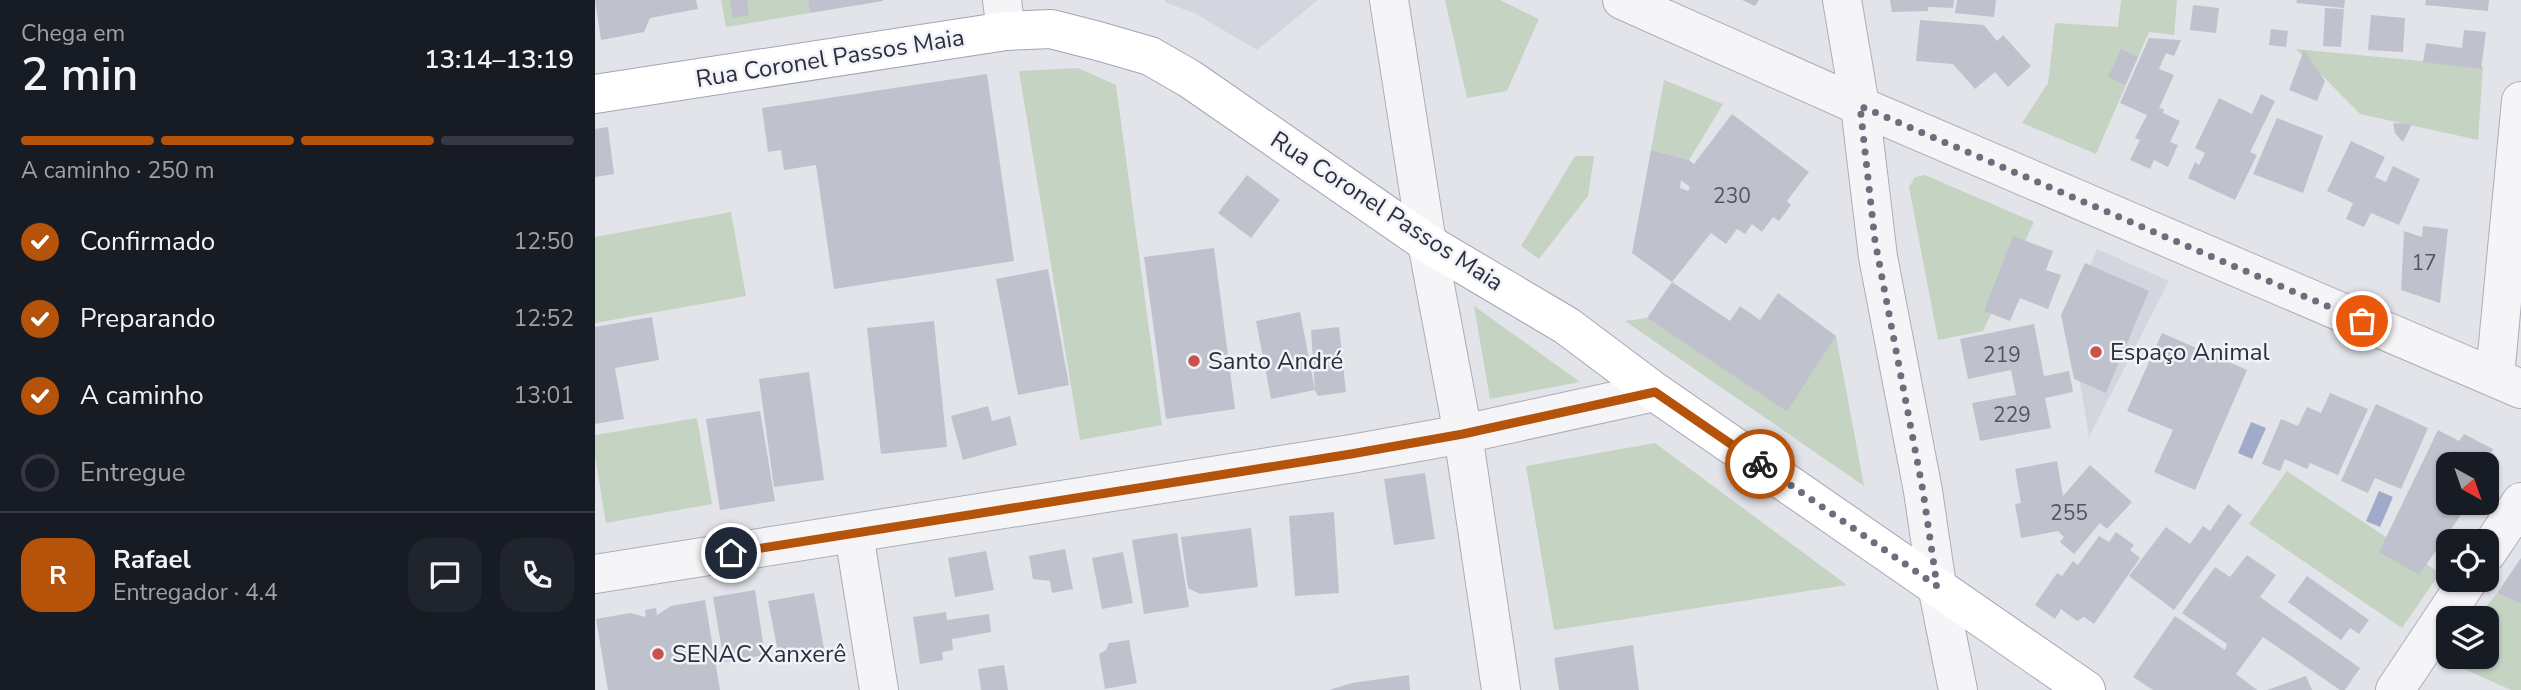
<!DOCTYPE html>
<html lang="pt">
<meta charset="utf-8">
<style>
:root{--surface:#171b24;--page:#20242c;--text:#f1f3f6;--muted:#9ea1a6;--line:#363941;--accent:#b45309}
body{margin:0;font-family:"Nunito Sans",sans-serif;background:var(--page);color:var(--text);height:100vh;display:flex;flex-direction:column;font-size:26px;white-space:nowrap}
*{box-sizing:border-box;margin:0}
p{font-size:23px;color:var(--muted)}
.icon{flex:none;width:38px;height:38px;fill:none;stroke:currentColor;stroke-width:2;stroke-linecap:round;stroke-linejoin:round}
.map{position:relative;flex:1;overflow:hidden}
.sheet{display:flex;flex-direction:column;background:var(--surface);width:595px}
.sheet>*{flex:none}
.needle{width:46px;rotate:140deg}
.fabs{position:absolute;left:1841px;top:452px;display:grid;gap:14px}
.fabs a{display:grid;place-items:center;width:63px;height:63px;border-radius:14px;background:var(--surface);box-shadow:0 2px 5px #0004;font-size:35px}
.pin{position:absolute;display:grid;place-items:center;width:60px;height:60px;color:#fff;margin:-30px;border:4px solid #fff;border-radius:50%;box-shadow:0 2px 7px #0007}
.courier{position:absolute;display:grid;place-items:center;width:70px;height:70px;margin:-35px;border:5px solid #b45309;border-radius:50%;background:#fff;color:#222;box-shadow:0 2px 9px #0007}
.overview em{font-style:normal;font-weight:600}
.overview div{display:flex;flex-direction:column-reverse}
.overview{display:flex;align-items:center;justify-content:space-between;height:119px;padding:0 21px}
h1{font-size:46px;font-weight:600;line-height:52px}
.bar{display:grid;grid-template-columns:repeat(4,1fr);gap:10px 7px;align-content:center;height:84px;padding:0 21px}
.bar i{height:9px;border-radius:5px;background:var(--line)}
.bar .active{background:var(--accent)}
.bar p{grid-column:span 4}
.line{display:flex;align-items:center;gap:18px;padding:0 21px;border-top:2px solid var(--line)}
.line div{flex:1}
.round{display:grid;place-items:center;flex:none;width:74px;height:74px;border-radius:21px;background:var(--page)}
ol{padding:0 21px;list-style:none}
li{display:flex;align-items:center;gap:21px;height:77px}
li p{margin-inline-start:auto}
li .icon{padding:7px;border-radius:50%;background:var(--accent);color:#fff;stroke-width:4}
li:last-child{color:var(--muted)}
li i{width:38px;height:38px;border:4px solid var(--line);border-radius:50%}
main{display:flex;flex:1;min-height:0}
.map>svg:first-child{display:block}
.built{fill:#d4d6df}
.green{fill:#c5d3c3}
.water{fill:#9fabc8}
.building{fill:#bfc2cc;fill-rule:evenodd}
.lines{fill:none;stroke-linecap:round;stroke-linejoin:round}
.minor-casing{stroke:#abaeb7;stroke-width:40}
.major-casing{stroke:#a2a6b5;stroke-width:40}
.minor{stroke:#f5f5f8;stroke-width:38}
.major{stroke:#fff;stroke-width:38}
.done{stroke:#6b6e7c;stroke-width:7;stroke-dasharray:0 12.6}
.route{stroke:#b45309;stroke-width:9}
.poi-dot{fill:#c8514e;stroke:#f2f3f7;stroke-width:2.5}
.labels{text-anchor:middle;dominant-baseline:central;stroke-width:5;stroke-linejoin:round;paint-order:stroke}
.number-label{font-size:21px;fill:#505464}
.street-label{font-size:24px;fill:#2b2f41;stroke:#f2f3f7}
.poi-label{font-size:24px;fill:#2b2f41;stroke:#f2f3f7;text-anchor:start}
</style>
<main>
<section class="sheet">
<div class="overview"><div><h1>2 min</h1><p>Chega em</p></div><em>13:14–13:19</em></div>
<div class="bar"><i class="active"></i><i class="active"></i><i class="active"></i><i></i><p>A caminho · 250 m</p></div>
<ol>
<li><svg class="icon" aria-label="check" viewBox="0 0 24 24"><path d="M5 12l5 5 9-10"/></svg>Confirmado<p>12:50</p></li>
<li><svg class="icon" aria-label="check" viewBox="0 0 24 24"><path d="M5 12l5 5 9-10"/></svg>Preparando<p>12:52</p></li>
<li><svg class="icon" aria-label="check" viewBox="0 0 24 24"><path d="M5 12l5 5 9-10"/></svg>A caminho<p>13:01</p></li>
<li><i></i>Entregue</li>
</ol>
<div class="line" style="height:126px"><b class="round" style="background:var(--accent);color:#fff">R</b><div><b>Rafael</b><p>Entregador · 4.4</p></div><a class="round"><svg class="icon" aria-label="chat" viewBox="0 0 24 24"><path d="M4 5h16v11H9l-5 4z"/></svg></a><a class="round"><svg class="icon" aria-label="phone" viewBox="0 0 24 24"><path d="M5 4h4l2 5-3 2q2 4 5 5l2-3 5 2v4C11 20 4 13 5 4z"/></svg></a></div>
</section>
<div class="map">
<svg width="1926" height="690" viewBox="0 0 1926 690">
<rect width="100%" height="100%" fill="#e2e4ea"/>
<g class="built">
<polygon points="570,0 723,0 662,50 601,14 570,2"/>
<polygon points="1502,249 1574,281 1494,437 1474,316"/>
</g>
<g class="green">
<polygon points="126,0 213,0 215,13 131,27"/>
<polygon points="850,0 905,0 944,19 912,91 872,98"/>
<polygon points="1526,0 1582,0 1579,35 1554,32 1501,154 1427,123 1453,83 1460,23 1523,27"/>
<polygon points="1701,49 1888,67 1883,140 1765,114"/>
<polygon points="483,68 521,85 567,425 485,440 424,71"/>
<polygon points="1069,80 1128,104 1094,160 1056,150"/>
<polygon points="980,156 999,156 993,196 944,259 926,246"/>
<polygon points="1330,175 1439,222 1388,331 1343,340 1314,187 1320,177"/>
<polygon points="136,212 151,296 0,323 0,237"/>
<polygon points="879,306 985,382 895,399"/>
<polygon points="1052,318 1192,412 1241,336 1269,486 1030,321"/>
<polygon points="102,418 117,504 11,523 0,456 0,435"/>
<polygon points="1060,443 1252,585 959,630 931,466"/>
<polygon points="1692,471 1845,573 1807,628 1654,524"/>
<polygon points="1902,593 1926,604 1926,690 1916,690 1849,660 1853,655 1892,656 1892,618 1882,618"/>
</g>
<g class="water">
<polygon points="1656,422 1671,428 1657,459 1643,453"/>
<polygon points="1784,491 1798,497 1785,527 1771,521"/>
</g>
<g class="building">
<polygon points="0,0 101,0 103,9 55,18 49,32 6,40"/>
<polygon points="135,0 152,0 154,15 138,18"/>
<polygon points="213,0 288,0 288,1 215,13"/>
<polygon points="1147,0 1164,0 1160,6"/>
<polygon points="1295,0 1359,0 1358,8 1333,7 1333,11 1297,12"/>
<polygon points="1362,0 1401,0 1399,17 1360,13"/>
<polygon points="1702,0 1750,0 1749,8 1701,3"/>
<polygon points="1831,0 1894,0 1893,11 1830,5"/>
<polygon points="1598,5 1624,8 1621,33 1595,30"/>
<polygon points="1730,8 1749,9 1746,47 1728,46"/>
<polygon points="1776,15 1810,18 1808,52 1773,50"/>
<polygon points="1325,20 1389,25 1402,41 1408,35 1436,66 1413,87 1400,72 1380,89 1358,64 1321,61"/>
<polygon points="1676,29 1693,31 1691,47 1674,45"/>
<polygon points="1869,30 1891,32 1886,69 1828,62 1831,43 1867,48"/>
<polygon points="1554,38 1586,40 1579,56 1571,53 1564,69 1579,75 1564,108 1569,109 1568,113 1585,121 1575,142 1583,145 1573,167 1559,160 1555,169 1535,160 1545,140 1540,138 1552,115 1525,103"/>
<polygon points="1526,49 1543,57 1530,85 1513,77"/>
<polygon points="1709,50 1730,81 1722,101 1694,90"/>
<polygon points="392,74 419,261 239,289 221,165 189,170 186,150 173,152 167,108"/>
<polygon points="1666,94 1680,101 1655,152 1662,155 1640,200 1593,178 1600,162 1604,165 1610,153 1600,148 1624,98 1657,114"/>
<path d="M1137,114L1214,172L1192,201L1196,205L1184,221L1178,217L1167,232L1157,224L1150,234L1142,229L1131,244L1116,233L1077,282L1037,253L1056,150L1094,160L1099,164ZM1086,180L1095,187L1093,191L1085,188Z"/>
<polygon points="1682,118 1728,136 1708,193 1658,174"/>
<polygon points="1798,123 1817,124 1808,142 1800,133"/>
<polygon points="13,127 19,174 0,177 0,129"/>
<polygon points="1756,141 1790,157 1780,177 1791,182 1798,166 1825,179 1804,225 1776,213 1769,227 1751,219 1758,203 1732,191"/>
<polygon points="652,175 685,200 656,238 623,213"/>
<polygon points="1828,226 1853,229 1845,303 1806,290 1809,231 1827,237"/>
<polygon points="1418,236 1458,251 1451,270 1466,275 1453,309 1425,298 1415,321 1389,311"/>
<polygon points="619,248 640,409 571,419 549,257"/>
<polygon points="1490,263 1554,291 1511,393 1479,379 1466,315"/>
<polygon points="453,269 474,385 423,395 401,279"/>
<polygon points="1077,282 1135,321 1145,306 1165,320 1183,293 1241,336 1192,412 1052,318"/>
<polygon points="705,312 720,390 716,330 744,327 751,392 723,396 720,390 676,399 661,321"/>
<polygon points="57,317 64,360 20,368 29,419 0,424 0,327"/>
<polygon points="339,321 352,447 286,454 272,328"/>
<polygon points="1439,324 1449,376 1474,371 1478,392 1450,398 1456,428 1385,441 1377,403 1421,395 1416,370 1373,379 1365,339"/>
<polygon points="1567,333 1652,370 1600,490 1559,472 1578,430 1532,411"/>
<polygon points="214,372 229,480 179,487 164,379"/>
<polygon points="1735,393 1773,409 1743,475 1715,463 1712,469 1690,459 1685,471 1667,464 1686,419 1703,426 1712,407 1726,413"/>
<polygon points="1781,404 1833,428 1806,489 1780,478 1773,493 1746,481"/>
<polygon points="393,406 397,421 415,416 422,445 368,460 356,416"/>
<polygon points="165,411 180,501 125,510 111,419"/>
<polygon points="1843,430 1864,441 1869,434 1898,449 1892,464 1853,464 1853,502 1859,502 1857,508 1868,512 1824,575 1784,552"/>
<polygon points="1462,461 1468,496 1495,465 1537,502 1512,529 1505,523 1479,554 1465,542 1469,537 1463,531 1426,538 1420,504 1426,503 1420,469"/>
<polygon points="830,473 840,539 799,545 789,479"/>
<polygon points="1633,504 1647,515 1579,610 1534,576 1571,527 1595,544 1608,526 1615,531"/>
<polygon points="739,512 744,593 700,596 694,516"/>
<polygon points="656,528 663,587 605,594 593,588 586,537"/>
<polygon points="1521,532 1539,545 1535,550 1545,558 1499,624 1489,617 1482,621 1466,609 1460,619 1440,605 1462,573 1467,576 1478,561 1483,565 1504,536 1514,542"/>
<polygon points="582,533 594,607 549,614 537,540"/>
<polygon points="470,549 478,589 457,593 455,581 438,579 434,556"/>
<polygon points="391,551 399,590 360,597 353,558"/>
<polygon points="528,552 538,603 507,609 497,558"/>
<polygon points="1652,555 1681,575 1665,597 1765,668 1750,690 1745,690 1668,637 1641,674 1662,690 1558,690 1538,677 1580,616 1630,650 1632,644 1587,613 1620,567 1635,577"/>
<polygon points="1926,558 1926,604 1902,593"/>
<polygon points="1712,576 1774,620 1764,634 1755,628 1746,640 1693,602"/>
<polygon points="160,590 170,655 129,662 118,597"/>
<polygon points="219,593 229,648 184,657 173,601"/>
<polygon points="110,600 125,690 13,690 1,619 35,613 51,617 50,610 61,608 62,615 76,606"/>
<polygon points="351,612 352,620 394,614 396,632 357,639 358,650 347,652 348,660 325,664 318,617"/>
<polygon points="534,640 542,683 510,689 504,654 511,650 514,643"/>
<polygon points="1038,645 1044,690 964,690 959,658"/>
<polygon points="409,665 413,690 386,690 383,669"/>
<polygon points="814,675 815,690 734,690 757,683"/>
<polygon points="1711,676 1717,690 1672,690"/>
</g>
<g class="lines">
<defs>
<g id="minor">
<polyline points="407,0 411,31"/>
<polyline points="794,0 832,243 868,434 906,690"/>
<polyline points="1027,0 1265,106 1926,389"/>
<polyline points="1247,0 1265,106 1283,257 1328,491 1342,586 1363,690"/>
<polyline points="1900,376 1926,101"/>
<polyline points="259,534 284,690"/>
<polyline points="1892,553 1926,502"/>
<polyline points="0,574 756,454 868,434 1060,392"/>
<polyline points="1800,690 1874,579"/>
</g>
<polyline id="major" points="0,94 411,31 456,29 503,41 555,56 595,79 832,243 972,326 1060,392 1491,690"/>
</defs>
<use href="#minor" class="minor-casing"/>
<use href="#major" class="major-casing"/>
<use href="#minor" class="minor"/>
<use href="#major" class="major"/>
</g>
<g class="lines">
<polyline class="done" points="1165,464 1342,586 1328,491 1280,241 1265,106 1767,321"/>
<polyline class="route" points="136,553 756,454 868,434 1060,392 1165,464"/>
</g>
<g class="poi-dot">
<circle cx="1501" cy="352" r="7"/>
<circle cx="599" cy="361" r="7"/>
<circle cx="63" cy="654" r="7"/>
</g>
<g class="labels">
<g class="number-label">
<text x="1137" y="196">230</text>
<text x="1829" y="263">17</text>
<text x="1407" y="355">219</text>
<text x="1417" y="415">229</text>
<text x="1474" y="513">255</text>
</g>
<g class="street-label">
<text transform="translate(235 58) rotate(-9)">Rua Coronel Passos Maia</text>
<text transform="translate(792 211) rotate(33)">Rua Coronel Passos Maia</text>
</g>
<g class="poi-label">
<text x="1515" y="352">Espaço Animal</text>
<text x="613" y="361">Santo André</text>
<text x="77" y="654">SENAC Xanxerê</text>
</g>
</g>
</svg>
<div class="fabs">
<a><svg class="needle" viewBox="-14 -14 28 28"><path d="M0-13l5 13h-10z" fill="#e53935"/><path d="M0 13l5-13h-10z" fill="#9ea1a6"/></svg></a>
<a><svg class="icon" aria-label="locate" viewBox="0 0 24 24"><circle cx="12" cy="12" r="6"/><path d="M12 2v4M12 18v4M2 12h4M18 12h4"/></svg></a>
<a><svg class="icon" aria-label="layers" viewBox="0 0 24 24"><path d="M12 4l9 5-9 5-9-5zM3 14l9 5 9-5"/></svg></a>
</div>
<div class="pin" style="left:1767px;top:321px;background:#ea580c"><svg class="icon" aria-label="bag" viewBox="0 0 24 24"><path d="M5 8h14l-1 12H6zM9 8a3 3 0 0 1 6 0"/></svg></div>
<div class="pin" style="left:136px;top:553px;background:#1f2937"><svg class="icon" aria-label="home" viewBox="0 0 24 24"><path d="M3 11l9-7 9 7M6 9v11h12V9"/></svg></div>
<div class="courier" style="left:1165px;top:464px"><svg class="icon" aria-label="bike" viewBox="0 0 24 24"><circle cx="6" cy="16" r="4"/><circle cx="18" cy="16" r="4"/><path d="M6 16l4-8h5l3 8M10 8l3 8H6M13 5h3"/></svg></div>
</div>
</main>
